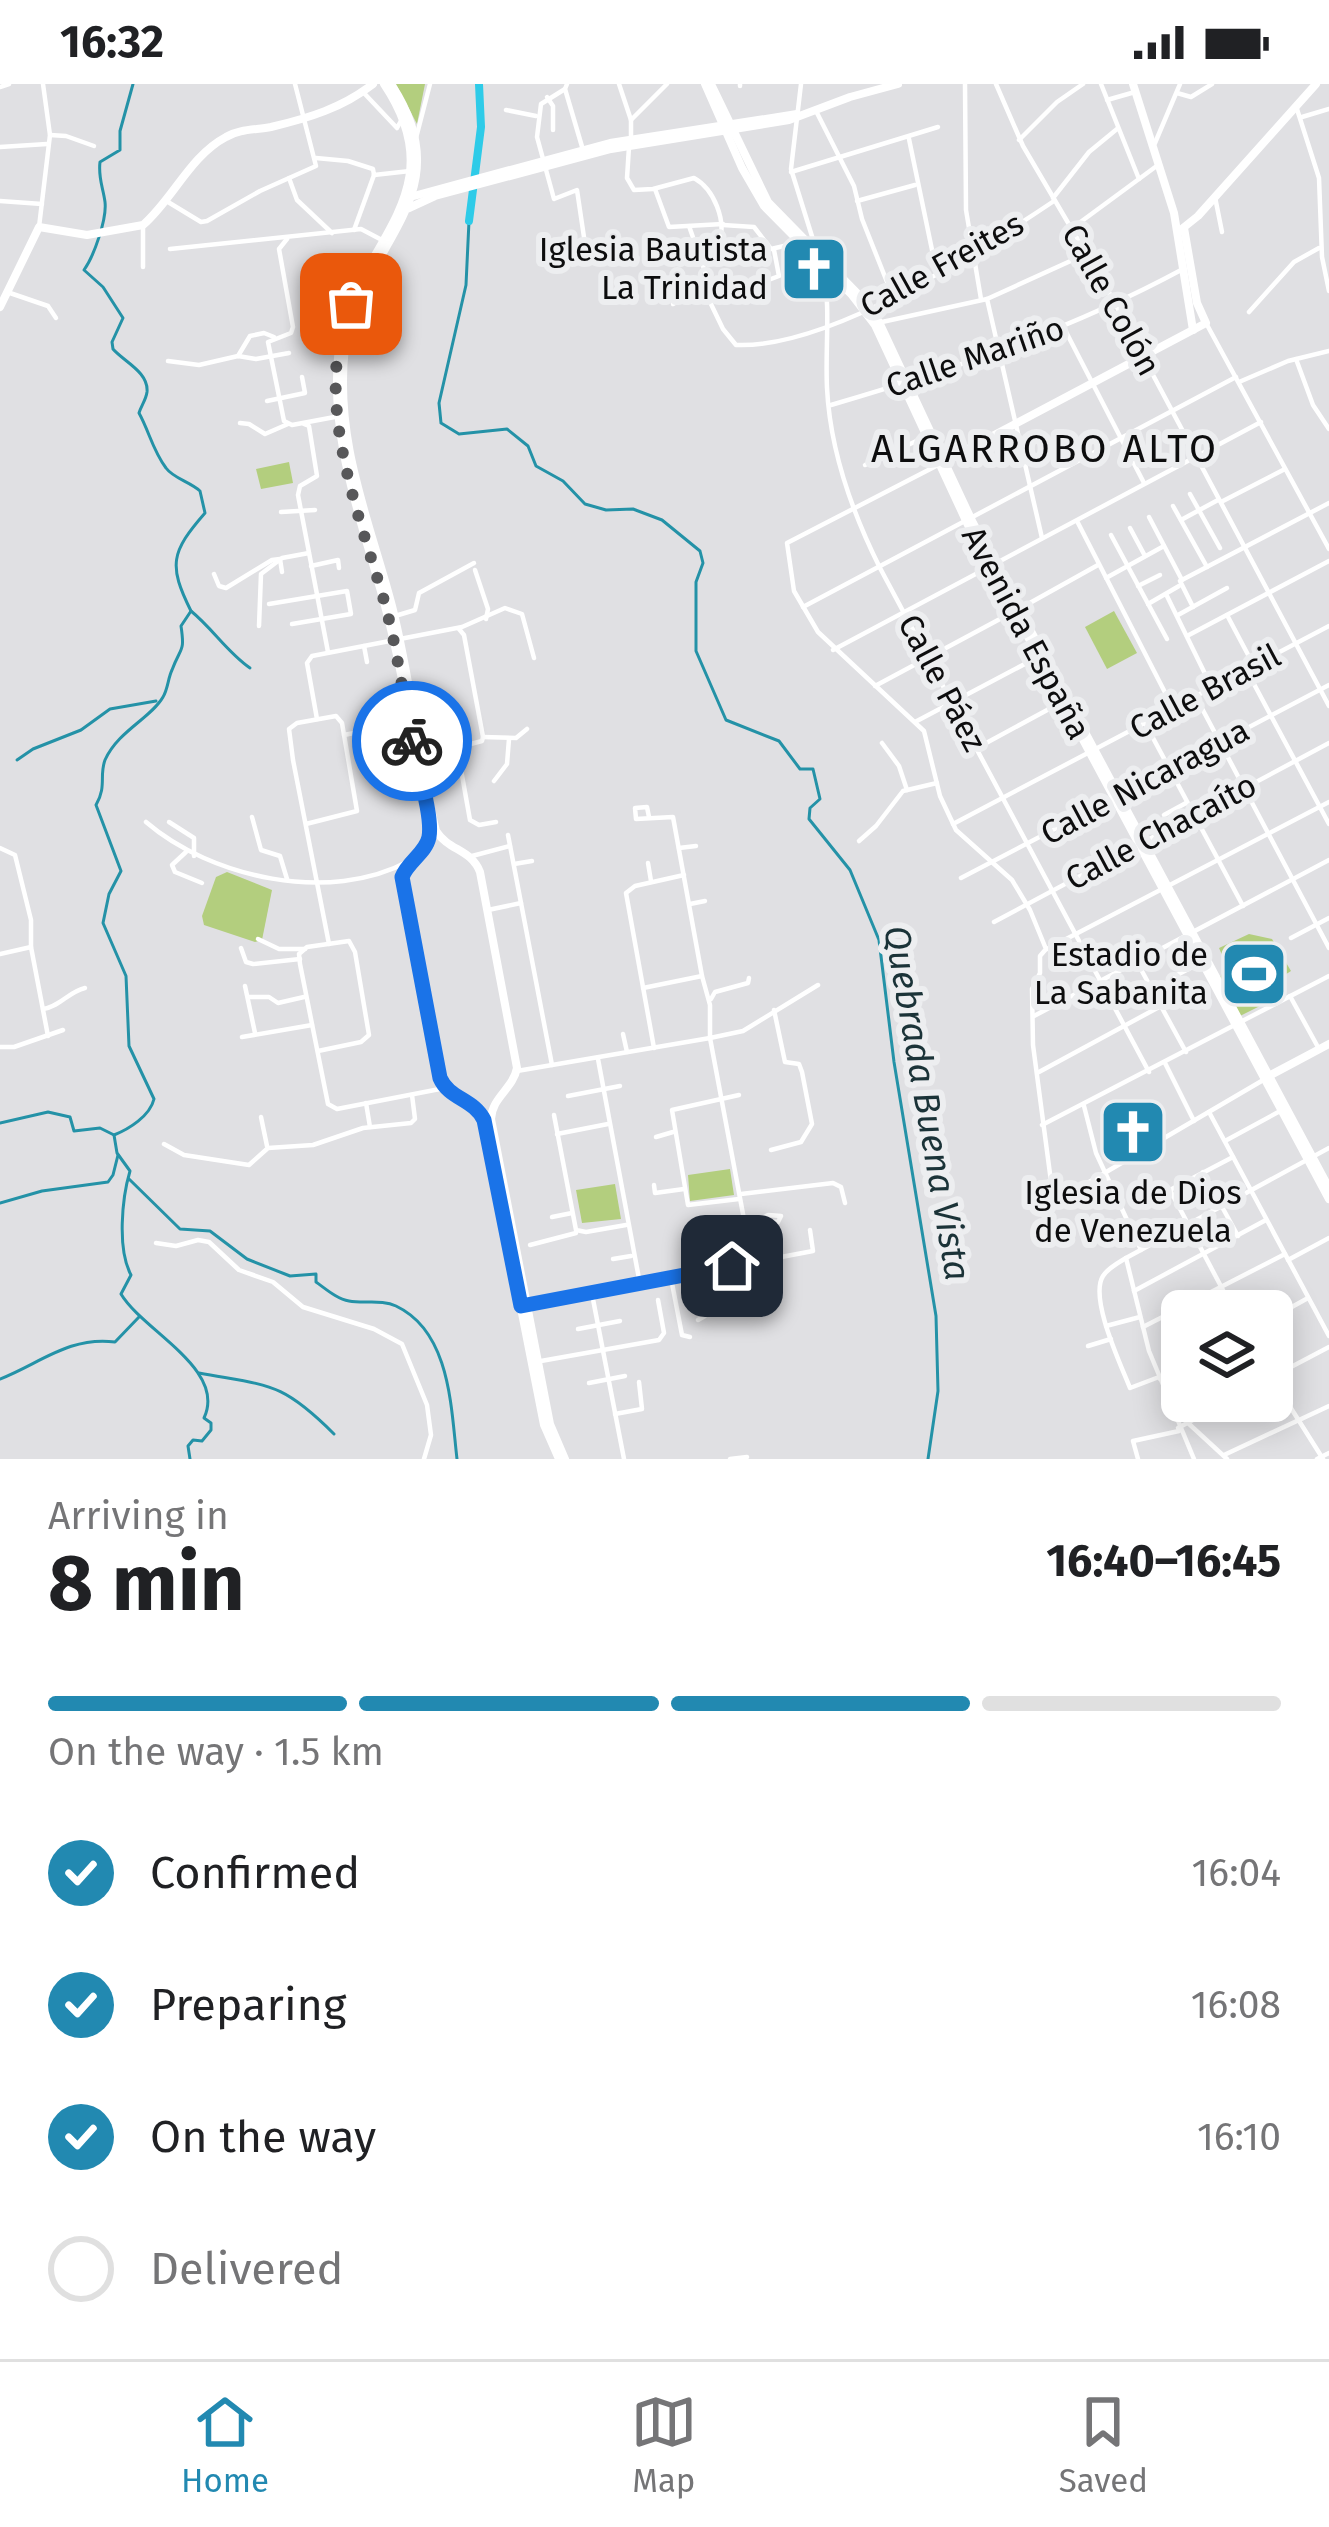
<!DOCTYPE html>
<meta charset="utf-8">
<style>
:root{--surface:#fff;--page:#f2f2f2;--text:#202124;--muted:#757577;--line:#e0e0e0;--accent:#2289b1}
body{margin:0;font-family:"Fira Sans",sans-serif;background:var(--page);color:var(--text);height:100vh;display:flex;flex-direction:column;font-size:45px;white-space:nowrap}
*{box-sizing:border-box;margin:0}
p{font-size:39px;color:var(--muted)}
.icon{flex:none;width:66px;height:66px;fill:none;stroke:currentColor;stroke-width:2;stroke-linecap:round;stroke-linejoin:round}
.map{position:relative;height:1375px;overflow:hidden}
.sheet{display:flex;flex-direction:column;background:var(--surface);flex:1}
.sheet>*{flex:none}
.buttons{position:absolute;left:1161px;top:1206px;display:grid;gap:24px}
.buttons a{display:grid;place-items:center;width:132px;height:132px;border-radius:18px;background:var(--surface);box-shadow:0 6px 30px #0003;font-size:60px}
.pin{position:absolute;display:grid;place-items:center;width:102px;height:102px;color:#fff;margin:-51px;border-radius:24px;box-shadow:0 6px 18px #0006}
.courier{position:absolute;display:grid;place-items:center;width:120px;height:120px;margin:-60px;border:9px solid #1a73e8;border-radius:50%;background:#fff;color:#222;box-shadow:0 3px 15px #0007}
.head em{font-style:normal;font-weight:700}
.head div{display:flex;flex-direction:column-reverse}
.head{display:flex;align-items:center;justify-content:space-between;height:204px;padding:0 48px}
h1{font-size:78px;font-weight:700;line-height:90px}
.bar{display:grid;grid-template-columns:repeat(4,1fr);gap:18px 12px;align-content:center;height:144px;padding:0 48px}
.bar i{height:15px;border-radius:9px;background:var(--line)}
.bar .current{background:var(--accent)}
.bar p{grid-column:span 4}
ol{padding:0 48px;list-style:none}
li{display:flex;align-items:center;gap:36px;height:132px}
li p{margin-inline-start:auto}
li .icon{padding:12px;border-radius:50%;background:var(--accent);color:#fff;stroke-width:4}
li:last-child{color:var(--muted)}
li i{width:66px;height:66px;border:6px solid var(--line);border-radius:50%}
.status{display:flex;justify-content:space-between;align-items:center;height:84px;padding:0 60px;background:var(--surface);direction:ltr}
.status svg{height:33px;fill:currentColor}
.menu{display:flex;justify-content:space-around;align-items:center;height:168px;border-top:3px solid var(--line);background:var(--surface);font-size:33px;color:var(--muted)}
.menu a{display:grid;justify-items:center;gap:6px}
.menu .current{color:var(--accent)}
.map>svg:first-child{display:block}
.green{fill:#b3ce7e}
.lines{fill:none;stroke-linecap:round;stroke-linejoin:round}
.stream{stroke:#2492a7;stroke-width:3}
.river{stroke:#2ecbe8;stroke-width:8}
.street{stroke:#fff;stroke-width:4.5}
.secondary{stroke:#fff;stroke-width:8}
.done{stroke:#575759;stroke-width:12;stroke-dasharray:0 21.6}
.route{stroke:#1a73e8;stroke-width:15}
.labels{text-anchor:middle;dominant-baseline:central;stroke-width:12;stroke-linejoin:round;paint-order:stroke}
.poi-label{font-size:33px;fill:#0d0d0e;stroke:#edeef0;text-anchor:end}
.street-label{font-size:33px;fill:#0d0d0e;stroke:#edeef0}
.water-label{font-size:36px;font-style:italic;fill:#1b3338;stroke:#edeef0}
.quarter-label{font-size:39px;letter-spacing:3px;fill:#0d0d0e;stroke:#edeef0}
</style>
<div class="status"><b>16:32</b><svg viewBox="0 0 49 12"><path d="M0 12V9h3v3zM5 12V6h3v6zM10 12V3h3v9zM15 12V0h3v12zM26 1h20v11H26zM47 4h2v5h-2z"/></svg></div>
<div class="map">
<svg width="1329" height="1375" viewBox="0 0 1329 1375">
<rect width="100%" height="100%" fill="#e0e0e3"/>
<g class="green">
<polygon points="396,0 425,0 417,40"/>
<polygon points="289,378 293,399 261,405 256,385"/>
<polygon points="1114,527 1137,569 1107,585 1085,543"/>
<polygon points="227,788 272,806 262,856 255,858 204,841 202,832 216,793"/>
<polygon points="1249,850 1272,855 1291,887 1280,894 1272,916 1240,932 1220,894 1226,880 1219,864"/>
<polygon points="730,1085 734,1111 690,1117 688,1091"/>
<polygon points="615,1100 621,1135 582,1139 576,1106"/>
</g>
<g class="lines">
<g class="stream">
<path d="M133,0L120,47V66L100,78C98,94 103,103 105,118C107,135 94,172 84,186L103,203L123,234L112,258L113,265C123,277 149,288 147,308C146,316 141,322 139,329C149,347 153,367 166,384C173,394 190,398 200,407L205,429C171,468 168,481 191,527L181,542C185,569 181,562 172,586C168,594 168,605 163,613C151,634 118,647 105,676C99,692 107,702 96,721L121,787L109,810L103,839L126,892L129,962L154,1015C150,1032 129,1045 114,1051L117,1069L130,1087C122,1114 117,1165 131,1191L121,1210C143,1247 227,1285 204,1334L211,1339V1346L202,1357L193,1356L188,1362L190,1375"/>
<polyline points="469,137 466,201 439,319 441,339 459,350 507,345 528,362 536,382 563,397 585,420 606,426 633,425 662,436 700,467 703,479 696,498 696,567 726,636 779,657 800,685 813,685 820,715 810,724 809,735 850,786 879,856 894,978 936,1232 938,1307 928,1375"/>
<path d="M191,527C213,545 227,568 250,584"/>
<polyline points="17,676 33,665 81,646 110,625 156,617"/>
<polyline points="0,1039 48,1028 70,1033 74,1047 100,1044 114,1051"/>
<path d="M129,1095L180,1145L210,1147L247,1175L290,1192L316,1190V1198C326,1205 337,1215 349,1217C364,1220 382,1215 396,1222C451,1248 451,1325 457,1375"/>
<polyline points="0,1119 42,1107 108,1098 113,1091 118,1071"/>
<path d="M199,1289C269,1302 281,1297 334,1350"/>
<path d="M0,1295C39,1280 69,1252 115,1258L139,1233"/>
</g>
<polyline class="river" points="469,137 481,43 479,0"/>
<g class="street">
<polyline points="567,0 565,5 583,66"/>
<polyline points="619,0 631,36 631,52"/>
<polyline points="740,0 740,2"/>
<polyline points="801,0 791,85 815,162"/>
<polyline points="965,0 966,126 981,215"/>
<polyline points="996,0 1023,62 1111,212 1329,622"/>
<polyline points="1101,0 1139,95"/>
<polyline points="0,3 9,0"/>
<polyline points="565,5 541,20 537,53 554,115 577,106 585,160"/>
<polyline points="363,8 397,44 402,35"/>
<polyline points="1177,9 1191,13 1212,0"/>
<polyline points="547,13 553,22 553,46"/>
<polyline points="1107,16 1135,8"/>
<polyline points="1296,22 1319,94 1322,173 1329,207"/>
<polyline points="815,25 854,102 862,135 893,213"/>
<polyline points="506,26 536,32"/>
<polyline points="1302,33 1329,25"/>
<polyline points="631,36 667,0"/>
<polyline points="50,51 66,52 94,62"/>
<polyline points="416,54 430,0"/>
<polyline points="909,55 937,190"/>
<polyline points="1019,56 1057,18 1083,0"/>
<polyline points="1155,59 1180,0"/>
<polyline points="0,63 47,60"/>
<path d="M629,63L627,94L634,106L653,105L694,94C714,105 727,137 719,159L700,172"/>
<polyline points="316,74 348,77 373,85 374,91 410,87"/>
<polyline points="791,88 938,43"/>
<polyline points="289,94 297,116 332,149"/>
<polyline points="655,105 669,143 723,140"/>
<polyline points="1215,113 1222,148"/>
<polyline points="1053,114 1089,68 1117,45"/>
<polyline points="0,117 42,120"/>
<polyline points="857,117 915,101"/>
<polyline points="168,118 201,138 207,137 260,107 316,82 295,0"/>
<polyline points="723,141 754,143 771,165 797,159"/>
<polyline points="689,142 715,216"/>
<polyline points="39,143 50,51 43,0"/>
<polyline points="1071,145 1158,81"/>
<polyline points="354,146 374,91"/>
<polyline points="287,155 279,165 293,243 291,249 268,258 284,337 292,341 340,332"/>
<polyline points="170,165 361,145 380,155"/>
<path d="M774,166L779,192L710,218L723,245L736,261C829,265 978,168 1054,117"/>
<polyline points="143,183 143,141"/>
<path d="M823,183C831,224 825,263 827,304C830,365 853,430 880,484L1149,988"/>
<polyline points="10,209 48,222 56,234"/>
<polyline points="987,215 1042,454"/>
<polyline points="673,220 709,199"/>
<polyline points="1249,228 1294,178 1319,164"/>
<polyline points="882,238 987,215 1086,170"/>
<polyline points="1206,239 1329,465"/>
<polyline points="1064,244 1144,399"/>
<polyline points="238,272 250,252 264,249 274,253"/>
<polyline points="1296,275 1313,321 1329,345"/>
<polyline points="168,277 199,281 238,272 256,275 289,269"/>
<polyline points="1239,298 1288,277 1329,267"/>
<polyline points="267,317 305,309 302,293"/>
<path d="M831,321C954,285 1070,246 1183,185"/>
<polyline points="240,339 249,340 265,350 288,340"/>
<polyline points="304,340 309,342 317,392 300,402 298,411 328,568"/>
<polyline points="940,380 787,459 794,507 818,548 924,647 940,712 956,746 1012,796 1030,826 1046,865 1040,872 1040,889 1032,905 1033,961 1052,1105 1059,1113 1084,1101 1265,995"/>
<polyline points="865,381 925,353"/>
<polyline points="1190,410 1220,464"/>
<polyline points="1221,418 1285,385"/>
<polyline points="1173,422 1207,483"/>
<polyline points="281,428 315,426"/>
<polyline points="1149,433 1182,496"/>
<polyline points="1181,436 1218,416"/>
<polyline points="1077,437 1173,624"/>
<polyline points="1130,444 1145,472"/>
<polyline points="1111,451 1167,555"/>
<polyline points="311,482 338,476 339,484"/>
<polyline points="475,486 488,525 486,535"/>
<polyline points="214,490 219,502 226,504 272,476 280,475 282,488"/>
<polyline points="1106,494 1164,462"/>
<polyline points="1138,502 1160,491"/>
<polyline points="1166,510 1211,602"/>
<polyline points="269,520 347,507 351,530 292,540"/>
<polyline points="1148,520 1179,502"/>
<polyline points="803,523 1236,293"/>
<polyline points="1193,523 1180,497 1329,419"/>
<polyline points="1019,525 1098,481"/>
<polyline points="1178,531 1227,504"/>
<polyline points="1227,531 1254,582"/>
<polyline points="395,532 415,526 419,509 474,479"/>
<polyline points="259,542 261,490 282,474 309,469"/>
<polyline points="459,545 464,551 483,653 482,657 463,662 458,669 470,736 479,741 496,738"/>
<polyline points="1187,552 1329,477"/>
<polyline points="364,562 367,578"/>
<polyline points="833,566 1261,338"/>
<polyline points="1247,587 1329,740"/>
<polyline points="875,602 1013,528"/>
<polyline points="1197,615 1329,864"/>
<polyline points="317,635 307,579 312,572 462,543 505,524 522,530 534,574"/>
<polyline points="915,638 1038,573"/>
<polyline points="1145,639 1243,822"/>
<polyline points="344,651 359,648"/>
<polyline points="483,653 516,654 527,645"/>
<polyline points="882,659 899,682 907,706"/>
<polyline points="977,664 1062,618"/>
<polyline points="494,697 507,680 509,655"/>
<polyline points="1122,710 1329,601"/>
<polyline points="1164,731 1186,719"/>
<polyline points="252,733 261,766 280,772 287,795"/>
<path d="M146,738C211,794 330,820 409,777"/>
<polyline points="169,738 194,754 194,772"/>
<polyline points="306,740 357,727 342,639 336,632 297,639 289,645 293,676 329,860"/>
<polyline points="953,740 1329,542"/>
<polyline points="508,751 552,981"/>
<polyline points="859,757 876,742 903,707 937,699"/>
<polyline points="0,764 15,771 31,836 31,863 48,952"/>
<polyline points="679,764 696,762"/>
<polyline points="186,768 172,781 175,788 202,799"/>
<polyline points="472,772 510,762"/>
<polyline points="648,779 651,797"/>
<polyline points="514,780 532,777"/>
<polyline points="961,794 1112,715"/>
<polyline points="690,820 705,817"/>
<polyline points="488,826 521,819"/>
<polyline points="994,838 1329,659"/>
<polyline points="1291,854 1329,834"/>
<polyline points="258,855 279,865 305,865"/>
<polyline points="241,864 246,878 253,880 300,875"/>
<polyline points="1047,865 1329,718"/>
<polyline points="0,870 31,863"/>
<polyline points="1137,878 1186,968"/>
<polyline points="702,892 710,921 710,954 743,947 818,901"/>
<polyline points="1175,892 1202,878"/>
<polyline points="245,902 255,949"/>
<polyline points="643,904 702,892 673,733 636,735 635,724 647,723 649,733"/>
<polyline points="1290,912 1319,965"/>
<polyline points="248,913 269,913 278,919 304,913"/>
<polyline points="711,915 715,908 748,899 749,894"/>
<path d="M43,925C61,922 68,908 85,904"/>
<polyline points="1034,932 1329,776"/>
<polyline points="623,950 627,968"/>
<polyline points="242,953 312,941"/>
<polyline points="0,963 14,963 63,946"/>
<polyline points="654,964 626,809 635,802 684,791"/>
<polyline points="318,967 361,958 369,951 355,868 349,857 307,863 299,870 300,880 328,1020 337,1025 445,1004"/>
<polyline points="598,975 640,1200"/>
<polyline points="1165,979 1194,1037"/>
<polyline points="517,987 710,954 752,1178"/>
<polyline points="1039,988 1161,922"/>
<polyline points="568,1012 620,1002"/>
<polyline points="366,1019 370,1043"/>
<polyline points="1084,1022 1096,1069 1141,1166"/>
<polyline points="1209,1028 1329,1252"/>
<polyline points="554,1031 576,1146 586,1148 626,1141"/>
<polyline points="261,1033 267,1062"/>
<polyline points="1042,1041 1329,892"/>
<polyline points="557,1050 608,1040"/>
<polyline points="656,1053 673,1048"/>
<polyline points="1225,1057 1282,1026"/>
<polyline points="164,1060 184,1071 249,1081 268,1064 313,1061 363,1044 411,1039 415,1035 412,1011"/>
<polyline points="771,1066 801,1058 812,1040 802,988 799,980 785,978 774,926"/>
<polyline points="1233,1073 1170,1106 1234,1227"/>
<polyline points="1203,1088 1238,1152"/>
<polyline points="654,1101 655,1109 684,1105"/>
<polyline points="741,1110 833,1099 841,1103 845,1119"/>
<polyline points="739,1115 688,1121 672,1026 739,1011"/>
<polyline points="552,1133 572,1129"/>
<polyline points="745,1142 768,1131 781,1132 778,1138 763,1137"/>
<polyline points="727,1154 745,1151"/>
<polyline points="156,1159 176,1162 198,1156 209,1158 239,1186 273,1198 303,1223 374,1245 402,1260 427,1321 431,1351 424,1375"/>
<polyline points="530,1161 576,1149"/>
<polyline points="1126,1174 1149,1267 1194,1375"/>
<polyline points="613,1175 631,1172"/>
<polyline points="1288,1176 1329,1154"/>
<polyline points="671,1194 682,1251 690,1253"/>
<polyline points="1134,1207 1266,1136"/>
<polyline points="592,1210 624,1375"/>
<polyline points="527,1221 813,1167 810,1146"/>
<polyline points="1272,1234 1308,1214"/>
<polyline points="1165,1235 1182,1281"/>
<polyline points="698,1236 705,1232 701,1188"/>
<polyline points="1106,1242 1140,1233"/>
<polyline points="1143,1243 1285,1170"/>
<polyline points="578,1245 620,1237"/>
<polyline points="1088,1262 1111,1255"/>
<polyline points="541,1277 659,1256 664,1249 658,1216"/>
<path d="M1159,1293L1130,1304C1121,1281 1089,1214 1103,1192C1108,1184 1118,1179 1126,1174L1329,1064"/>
<polyline points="1272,1293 1329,1263"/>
<polyline points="1272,1294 1323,1375"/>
<polyline points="1160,1295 1181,1283"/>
<polyline points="589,1299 625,1292"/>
<polyline points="615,1330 642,1325 639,1298"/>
<polyline points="1188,1339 1227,1375"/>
<polyline points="1178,1344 1228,1317"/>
<polyline points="1224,1371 1329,1322"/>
<polyline points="730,1375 747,1373"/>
<polyline points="1138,1375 1133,1357 1179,1347"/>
<polyline points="1317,1375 1329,1369"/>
</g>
<g class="secondary">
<path d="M384,0C460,113 351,162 339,263C328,355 362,436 385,522C405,595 415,672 429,747C426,767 408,774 402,793L440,994C449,1015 474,1015 484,1036L544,1341L559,1375"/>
<path d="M391,0C466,113 357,164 345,263C334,357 369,435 392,522C411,596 418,673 436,747C449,767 471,765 480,788L517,984C513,1005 492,1013 491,1035L550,1340L565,1375"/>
<polyline points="705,0 742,84 764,122 852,211 875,241 968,441 1329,1115"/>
<polyline points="711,0 768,118 856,208 879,238 973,439 1329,1104"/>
<polyline points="1133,0 1174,129 1193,246"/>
<polyline points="410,113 610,59 797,30"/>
<polyline points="409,124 435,112 611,65 789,36 850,13 898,0"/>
<polyline points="1183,144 1198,132 1316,0"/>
<path d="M0,223L39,143L87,151L143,141C173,115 190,72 226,53C239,45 256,46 271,43C309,34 342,24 373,0"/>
<polyline points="945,377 1206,239 1197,219 1184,144"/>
<polyline points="1267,993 1329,960"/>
</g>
</g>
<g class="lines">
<path class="done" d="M351,220C311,314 359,429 385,520C397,564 403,612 412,657"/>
<path class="route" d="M412,657C416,681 433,730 429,753C426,769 408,777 402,793L440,994C449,1015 474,1015 484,1036L521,1222L732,1182"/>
</g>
<defs>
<symbol id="church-square" viewBox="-11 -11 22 22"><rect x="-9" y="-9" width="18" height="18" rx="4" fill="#2289b1" stroke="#edeef0"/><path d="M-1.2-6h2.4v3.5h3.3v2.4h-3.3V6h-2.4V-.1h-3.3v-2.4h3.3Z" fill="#fff"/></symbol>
<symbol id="stadium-square" viewBox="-11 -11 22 22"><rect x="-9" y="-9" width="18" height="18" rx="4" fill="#2289b1" stroke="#edeef0"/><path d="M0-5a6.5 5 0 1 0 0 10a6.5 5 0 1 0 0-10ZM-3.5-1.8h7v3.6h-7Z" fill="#fff"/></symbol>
</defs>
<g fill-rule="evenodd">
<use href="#church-square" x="776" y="147" width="76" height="76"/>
<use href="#stadium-square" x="1216" y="852" width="76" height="76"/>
<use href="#church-square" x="1095" y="1010" width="76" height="76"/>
</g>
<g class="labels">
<g class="poi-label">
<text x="768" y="166">Iglesia Bautista<tspan x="768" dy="38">La Trinidad</tspan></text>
<text x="1208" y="871">Estadio de<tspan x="1208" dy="38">La Sabanita</tspan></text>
<text x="1133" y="1109" text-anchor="middle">Iglesia de Dios<tspan x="1133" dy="38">de Venezuela</tspan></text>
</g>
<g class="street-label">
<text transform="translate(942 181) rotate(-29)">Calle Freites</text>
<text transform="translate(1111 216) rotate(61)">Calle Colón</text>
<text transform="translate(975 273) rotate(-19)">Calle Mariño</text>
<text transform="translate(1026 549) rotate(62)">Avenida España</text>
<text transform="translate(942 599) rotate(62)">Calle Páez</text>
<text transform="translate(1205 608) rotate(-28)">Calle Brasil</text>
<text transform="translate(1145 698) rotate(-28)">Calle Nicaragua</text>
<text transform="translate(1161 748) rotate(-28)">Calle Chacaíto</text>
</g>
<g class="water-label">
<text transform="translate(927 1019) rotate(80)">Quebrada Buena Vista</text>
</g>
<g class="quarter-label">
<text x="1045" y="365">ALGARROBO ALTO</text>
</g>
</g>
</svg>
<div class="buttons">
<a><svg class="icon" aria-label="layers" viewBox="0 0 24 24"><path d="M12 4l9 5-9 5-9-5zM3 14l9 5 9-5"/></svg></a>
</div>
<div class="pin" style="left:351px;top:220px;background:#ea580c"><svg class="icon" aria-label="bag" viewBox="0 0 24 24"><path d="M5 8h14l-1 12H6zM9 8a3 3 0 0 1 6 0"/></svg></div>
<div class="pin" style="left:732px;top:1182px;background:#1f2937"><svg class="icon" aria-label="home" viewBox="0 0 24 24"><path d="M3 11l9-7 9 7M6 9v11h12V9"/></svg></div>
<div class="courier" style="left:412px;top:657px"><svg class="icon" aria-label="bike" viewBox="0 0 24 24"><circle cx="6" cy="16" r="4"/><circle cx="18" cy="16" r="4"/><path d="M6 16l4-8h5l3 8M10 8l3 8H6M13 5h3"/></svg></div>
</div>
<section class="sheet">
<div class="head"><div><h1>8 min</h1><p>Arriving in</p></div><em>16:40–16:45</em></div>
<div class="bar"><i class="current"></i><i class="current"></i><i class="current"></i><i></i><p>On the way · 1.5 km</p></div>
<ol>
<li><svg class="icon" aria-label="check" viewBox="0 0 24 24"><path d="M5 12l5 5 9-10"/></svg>Confirmed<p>16:04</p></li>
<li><svg class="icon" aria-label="check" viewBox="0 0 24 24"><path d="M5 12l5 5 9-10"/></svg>Preparing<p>16:08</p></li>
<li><svg class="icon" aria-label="check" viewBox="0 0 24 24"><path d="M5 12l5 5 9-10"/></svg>On the way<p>16:10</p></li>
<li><i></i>Delivered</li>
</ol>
</section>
<nav class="menu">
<a class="current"><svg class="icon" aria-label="home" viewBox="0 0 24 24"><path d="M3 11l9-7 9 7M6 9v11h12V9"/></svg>Home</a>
<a><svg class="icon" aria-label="map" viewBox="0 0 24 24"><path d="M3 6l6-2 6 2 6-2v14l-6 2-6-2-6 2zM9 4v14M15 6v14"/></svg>Map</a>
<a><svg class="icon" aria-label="saved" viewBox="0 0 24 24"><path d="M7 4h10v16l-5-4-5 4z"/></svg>Saved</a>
</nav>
